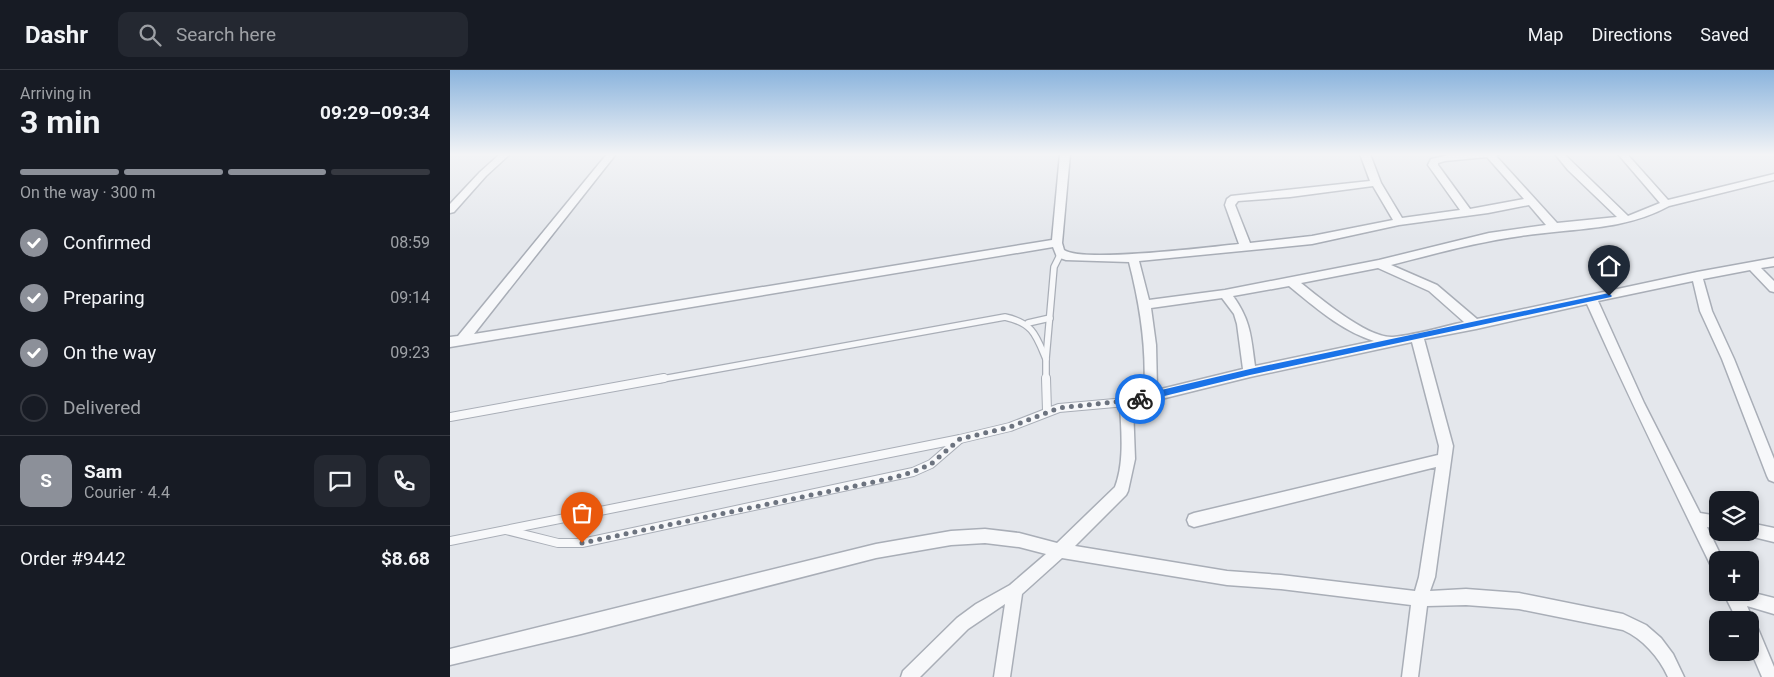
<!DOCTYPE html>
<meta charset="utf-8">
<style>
:root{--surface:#171b24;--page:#242831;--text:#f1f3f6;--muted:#9ea1a6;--line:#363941;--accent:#8c9099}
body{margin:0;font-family:Roboto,sans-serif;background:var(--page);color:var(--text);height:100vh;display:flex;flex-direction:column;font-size:19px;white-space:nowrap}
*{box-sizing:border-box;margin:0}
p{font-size:16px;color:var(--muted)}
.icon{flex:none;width:28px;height:28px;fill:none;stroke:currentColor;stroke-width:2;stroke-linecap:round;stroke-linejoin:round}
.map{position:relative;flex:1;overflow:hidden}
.drawer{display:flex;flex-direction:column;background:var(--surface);width:450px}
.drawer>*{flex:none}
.tools{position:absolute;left:1259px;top:421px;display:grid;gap:10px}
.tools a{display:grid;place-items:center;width:50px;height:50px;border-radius:10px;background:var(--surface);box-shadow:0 2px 8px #0003;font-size:25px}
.pin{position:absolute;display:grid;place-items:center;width:42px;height:42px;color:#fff;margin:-51px -21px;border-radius:50% 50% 50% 0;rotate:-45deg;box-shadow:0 0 5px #0007}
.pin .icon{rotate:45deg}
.courier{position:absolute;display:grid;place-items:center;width:50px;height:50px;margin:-25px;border:4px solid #1a73e8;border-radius:50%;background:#fff;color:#222;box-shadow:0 1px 6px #0007}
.headline em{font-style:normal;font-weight:700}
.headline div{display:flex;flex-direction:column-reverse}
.headline{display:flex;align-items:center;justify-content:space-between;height:85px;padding:0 20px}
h1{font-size:32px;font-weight:700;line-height:38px}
.bar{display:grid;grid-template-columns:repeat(4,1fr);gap:8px 5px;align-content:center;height:60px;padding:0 20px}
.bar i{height:6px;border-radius:4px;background:var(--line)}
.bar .current{background:var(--accent)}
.bar p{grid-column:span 4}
.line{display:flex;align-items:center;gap:12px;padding:0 20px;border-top:1px solid var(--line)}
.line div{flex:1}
.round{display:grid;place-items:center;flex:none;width:52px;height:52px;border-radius:10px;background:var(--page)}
ol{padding:0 20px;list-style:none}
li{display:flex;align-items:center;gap:15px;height:55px}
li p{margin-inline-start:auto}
li .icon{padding:5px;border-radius:50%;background:var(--accent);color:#fff;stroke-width:4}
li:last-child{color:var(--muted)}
li i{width:28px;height:28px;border:2px solid var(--line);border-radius:50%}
header{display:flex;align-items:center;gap:30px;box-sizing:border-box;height:70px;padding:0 25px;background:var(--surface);border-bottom:1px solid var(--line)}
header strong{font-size:24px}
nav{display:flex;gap:28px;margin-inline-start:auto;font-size:18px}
.search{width:350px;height:45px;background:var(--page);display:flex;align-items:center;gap:12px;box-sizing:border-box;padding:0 18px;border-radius:10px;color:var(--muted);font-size:19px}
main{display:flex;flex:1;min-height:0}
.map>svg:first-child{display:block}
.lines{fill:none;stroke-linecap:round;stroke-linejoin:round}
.service-far1-casing{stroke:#a9aeb7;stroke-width:8}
.service-casing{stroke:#a9aeb7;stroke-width:10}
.minor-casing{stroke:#a9aeb7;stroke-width:3}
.service-far1{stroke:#f7f8fa;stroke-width:5.5}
.service{stroke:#f7f8fa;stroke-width:8}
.minor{fill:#f7f8fa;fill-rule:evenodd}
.route{fill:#1a73e8}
.done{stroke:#6c737f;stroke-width:5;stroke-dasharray:0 9}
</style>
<header>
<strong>Dashr</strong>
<div class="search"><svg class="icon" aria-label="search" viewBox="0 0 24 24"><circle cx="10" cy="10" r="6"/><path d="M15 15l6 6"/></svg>Search here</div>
<nav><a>Map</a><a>Directions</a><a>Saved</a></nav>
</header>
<main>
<section class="drawer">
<div class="headline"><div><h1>3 min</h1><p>Arriving in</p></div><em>09:29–09:34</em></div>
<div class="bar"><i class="current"></i><i class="current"></i><i class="current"></i><i></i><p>On the way · 300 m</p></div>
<ol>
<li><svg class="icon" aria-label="check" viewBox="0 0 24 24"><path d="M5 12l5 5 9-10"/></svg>Confirmed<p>08:59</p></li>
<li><svg class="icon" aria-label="check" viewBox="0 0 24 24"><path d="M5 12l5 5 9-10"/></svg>Preparing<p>09:14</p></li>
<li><svg class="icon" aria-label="check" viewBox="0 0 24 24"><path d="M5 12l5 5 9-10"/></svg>On the way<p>09:23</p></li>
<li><i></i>Delivered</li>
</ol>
<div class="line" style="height:90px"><b class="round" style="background:var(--accent);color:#fff">S</b><div><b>Sam</b><p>Courier · 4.4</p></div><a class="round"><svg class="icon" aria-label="chat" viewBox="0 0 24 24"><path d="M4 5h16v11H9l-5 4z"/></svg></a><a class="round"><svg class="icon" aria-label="phone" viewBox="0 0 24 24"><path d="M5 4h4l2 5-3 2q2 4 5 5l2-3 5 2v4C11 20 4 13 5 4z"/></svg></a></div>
<div class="line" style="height:65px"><div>Order #9442</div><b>$8.68</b></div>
</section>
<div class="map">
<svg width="1324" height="607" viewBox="0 0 1324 607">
<rect width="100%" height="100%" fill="#e4e7ec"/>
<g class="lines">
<defs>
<g id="service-far1">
<polyline points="578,253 600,248"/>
<path d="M207,310L555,247C583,253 586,265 596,289"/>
<polyline points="596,310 596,289 604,197 611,183"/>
</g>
<g id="service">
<polyline points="596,308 597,341"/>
<polyline points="0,347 214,308"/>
<polyline points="56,460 108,473 132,473 463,402 481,394 510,369"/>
<polyline points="0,471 510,369 560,357 609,338 676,332"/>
</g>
<g id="minor">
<polygon points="50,84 60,84 36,106 4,142 0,143 0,134 30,102"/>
<path d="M157,84H166L24,264L602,170L610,84H620L612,173L614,180C632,193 761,177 789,174L775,135L777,129L781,126L920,111L910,84H920L931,113L952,148L1010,140L978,95L981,89L1004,84H1049L1046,86L1107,153L1167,147L1118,100L1105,84H1114L1178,146L1210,133L1168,84H1177L1218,130L1324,104V110L1219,136C1174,161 1121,158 1071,166C1027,172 984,184 941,195L987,215L1027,249L1247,202L1324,188V196L1311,198L1324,211V222L1320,221L1300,200L1253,209L1262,241L1284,289L1324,389V412L1319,410L1317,406L1272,289L1250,241L1243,211L1148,231L1194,333L1250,443L1268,446V459L1257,457L1273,490H1268V502L1263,500C1220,412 1177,324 1137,234L1026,259L974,269L1003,376L985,507L980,521L1016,519L1069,523L1173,544L1196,555L1211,568L1223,584L1234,607H1218C1209,587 1193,569 1173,560L1069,539L1016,535L977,536L968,607H952L961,535L831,519L777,515L612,488L572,524L560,607H544L555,534L518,559L470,607H451L453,601L507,548L526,534L560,515L596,484L569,477L535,473L501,475L426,488L131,564L0,595V579L426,474L501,461L535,459L569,463L607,473L665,417C675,391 671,360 670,332L671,328L694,323C697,278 690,235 679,192L616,190L607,187L603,177L0,277V267L8,266ZM1037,87L1074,129L1020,139L988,95V93L995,91ZM923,116L943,150L862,166L800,173L785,135L788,131L840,127ZM1079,135L1096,155L1039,163L929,190L775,220L699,230L689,191L862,174L949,155L1038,143ZM928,198L979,221L1014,252C991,257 966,265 943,267C918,269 870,228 851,213ZM839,216C865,237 890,260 924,271L805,296C801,267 801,251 783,226ZM772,228L784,244L787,254L793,299L707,320L706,275L701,238ZM962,272L989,376L988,385L744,443L739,445L737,450L739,455L744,457L986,397L969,507L965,521L831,505L777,501L625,476L676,425L678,421L685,389L683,336L800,307Z"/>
<polygon points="1300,453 1324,458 1324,472 1295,465 1294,462 1300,462"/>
<polygon points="1273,522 1300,522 1324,528 1324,544 1297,536 1303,550 1302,553 1306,554 1324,597 1324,607 1312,607 1300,579 1300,550 1287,550"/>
</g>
</defs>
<use href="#service-far1" class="service-far1-casing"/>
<use href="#service" class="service-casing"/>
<use href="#minor" class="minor-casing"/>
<use href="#service-far1" class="service-far1"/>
<use href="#service" class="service"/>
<use href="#minor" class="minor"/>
</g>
<linearGradient id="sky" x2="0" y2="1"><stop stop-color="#8bb4dd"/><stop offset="0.5" stop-color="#f3f4f6"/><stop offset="1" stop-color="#f3f4f6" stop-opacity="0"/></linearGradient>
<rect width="1324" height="169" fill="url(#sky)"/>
<polygon class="route" points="1159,223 1162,226 1161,227 800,305 690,332 686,329 690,325 800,299"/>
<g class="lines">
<polyline class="done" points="132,473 438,409 463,402 481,394 510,369 560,357 609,338 690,329"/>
</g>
</svg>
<div class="tools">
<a><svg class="icon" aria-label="layers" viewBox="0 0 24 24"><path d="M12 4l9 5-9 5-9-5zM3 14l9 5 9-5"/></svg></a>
<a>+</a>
<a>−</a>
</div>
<div class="pin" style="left:132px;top:473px;background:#ea580c"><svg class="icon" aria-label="bag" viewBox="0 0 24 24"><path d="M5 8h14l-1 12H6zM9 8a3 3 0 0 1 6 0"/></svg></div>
<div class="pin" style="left:1159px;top:226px;background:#1f2937"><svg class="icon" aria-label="home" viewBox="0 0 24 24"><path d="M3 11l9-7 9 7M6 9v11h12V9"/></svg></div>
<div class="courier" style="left:690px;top:329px"><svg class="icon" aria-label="bike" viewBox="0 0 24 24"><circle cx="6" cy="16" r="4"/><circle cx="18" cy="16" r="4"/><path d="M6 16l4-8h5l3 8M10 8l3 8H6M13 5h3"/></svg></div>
</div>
</main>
